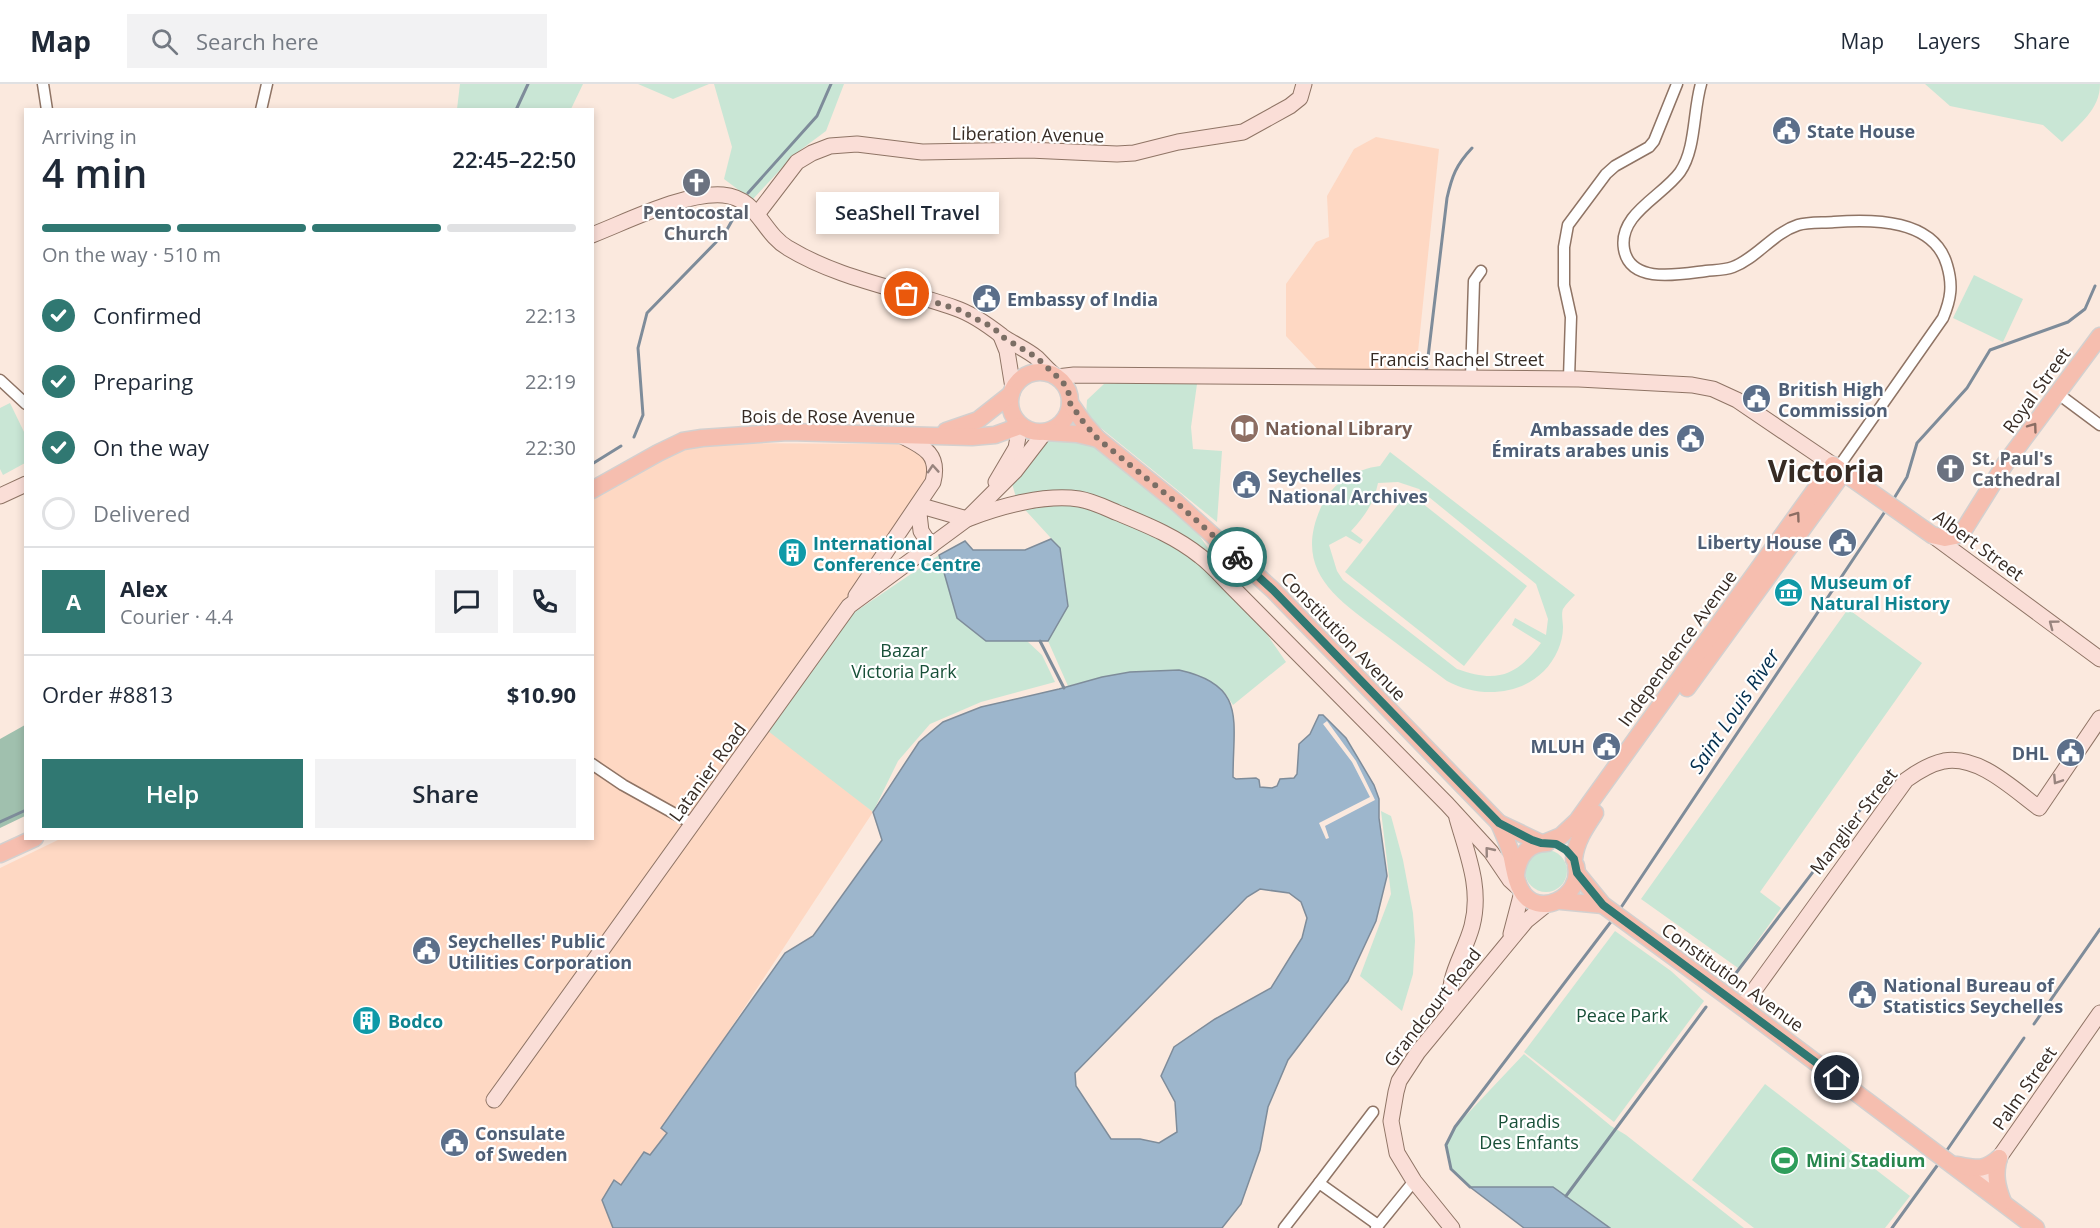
<!DOCTYPE html>
<meta charset="utf-8">
<style>
:root{--surface:#fff;--page:#f2f2f3;--text:#1f2937;--muted:#747a83;--line:#e0e1e3;--accent:#307872}
body{margin:0;font-family:"Open Sans",sans-serif;background:var(--page);color:var(--text);height:100vh;display:flex;flex-direction:column;font-size:22px;white-space:nowrap}
*{box-sizing:border-box;margin:0}
p{font-size:20px;color:var(--muted)}
.icon{flex:none;width:33px;height:33px;fill:none;stroke:currentColor;stroke-width:2;stroke-linecap:round;stroke-linejoin:round}
.map{position:relative;flex:1;overflow:hidden}
.sheet{position:absolute;left:24px;top:24px;width:570px;height:732px;display:flex;flex-direction:column;background:var(--surface);border-radius:0px;box-shadow:0 3px 9px #0003}
.sheet>*{flex:none}
.pin{position:absolute;display:grid;place-items:center;width:51px;height:51px;color:#fff;margin:-26px;border:3px solid #fff;border-radius:50%;box-shadow:0 2px 6px #0007}
.courier{position:absolute;display:grid;place-items:center;width:60px;height:60px;margin:-30px;border:4px solid #307872;border-radius:50%;background:#fff;color:#222;box-shadow:0 2px 8px #0007}
.bubble{position:absolute;height:42px;border-radius:0px;background:var(--surface);box-shadow:0 3px 9px #0003;font-size:20px;font-weight:600;line-height:42px;text-align:center}
.overview em{font-style:normal;font-weight:600}
.overview div{display:flex;flex-direction:column-reverse}
.overview{display:flex;align-items:center;justify-content:space-between;height:102px;padding:0 18px}
h1{font-size:39px;font-weight:600;line-height:45px}
.bar{display:grid;grid-template-columns:repeat(4,1fr);gap:9px 6px;align-content:center;height:72px;padding:0 18px}
.bar i{height:8px;border-radius:4px;background:var(--line)}
.bar .active{background:var(--accent)}
.bar p{grid-column:span 4}
.line{display:flex;align-items:center;gap:15px;padding:0 18px;border-top:2px solid var(--line)}
.line div{flex:1}
.round{display:grid;place-items:center;flex:none;width:63px;height:63px;border-radius:0px;background:var(--page)}
ol{padding:0 18px;list-style:none}
li{display:flex;align-items:center;gap:18px;height:66px}
li p{margin-inline-start:auto}
li .icon{padding:6px;border-radius:50%;background:var(--accent);color:#fff;stroke-width:4}
li:last-child{color:var(--muted)}
li i{width:33px;height:33px;border:3px solid var(--line);border-radius:50%}
.button{display:flex;gap:12px;margin-top:auto;padding:12px 18px}
.button a{flex:1;height:69px;border-radius:0px;background:var(--accent);color:#fff;font-size:24px;font-weight:600;line-height:69px;text-align:center}
.button a+a{background:var(--page);color:var(--text)}
header{display:flex;align-items:center;gap:36px;box-sizing:border-box;height:84px;padding:0 30px;background:var(--surface);border-bottom:2px solid var(--line)}
header strong{font-size:28px}
nav{display:flex;gap:33px;margin-inline-start:auto;font-size:21px}
.search{width:420px;height:54px;background:var(--page);display:flex;align-items:center;gap:15px;box-sizing:border-box;padding:0 21px;border-radius:0px;color:var(--muted);font-size:22px}
.map>svg:first-child{display:block}
.built{fill:#fed8c3}
.green{fill:#c9e6d5;fill-rule:evenodd}
.forest{fill:#a0c0ae}
.water{fill:#9db6cc;stroke:#7e8c9a;stroke-width:1.5;fill-rule:evenodd}
.pier{fill:#fbe9de}
.lines{fill:none;stroke-linecap:round;stroke-linejoin:round}
.stream{stroke:#7e8c9a;stroke-width:3}
.street-casing{stroke:#8f7465;stroke-width:13}
.secondary-casing{stroke:#8f7465;stroke-width:17}
.primary-casing{stroke:#d3d0cf;stroke-width:19}
.street{stroke:#fff;stroke-width:10}
.secondary{stroke:#faded7;stroke-width:15}
.primary{stroke:#f6beaf;stroke-width:16}
.oneway{stroke:#8c6d63}
.oneway2{stroke:#98847e}
.done{stroke:#7b6e65;stroke-width:6;stroke-dasharray:0 10.8}
.route{stroke:#307872;stroke-width:8}
.labels{text-anchor:middle;dominant-baseline:central;stroke-width:4.5;stroke-linejoin:round;paint-order:stroke}
.service-label{font-size:18px;font-weight:bold;fill:#4e5e75;stroke:#fff;text-anchor:start}
.street-label{font-size:18px;fill:#362b24;stroke:#fff}
.worship-label{font-size:18px;font-weight:bold;fill:#5b616d;stroke:#fff}
.education-label{font-size:18px;font-weight:bold;fill:#785e54;stroke:#fff;text-anchor:start}
.culture-label{font-size:18px;font-weight:bold;fill:#0d838f;stroke:#fff;text-anchor:start}
.park-label{font-size:18px;fill:#185038;stroke:#fff}
.leisure-label{font-size:18px;font-weight:bold;fill:#27864d;stroke:#fff;text-anchor:start}
.water-label{font-size:20px;font-style:italic;fill:#043050;stroke:#fff}
.town-label{font-size:30px;font-weight:bold;fill:#362b24;stroke:#fff}
</style>
<header>
<strong>Map</strong>
<div class="search"><svg class="icon" aria-label="search" viewBox="0 0 24 24"><circle cx="10" cy="10" r="6"/><path d="M15 15l6 6"/></svg>Search here</div>
<nav><a>Map</a><a>Layers</a><a>Share</a></nav>
</header>
<div class="map">
<svg width="2100" height="1144" viewBox="0 0 2100 1144">
<rect width="100%" height="100%" fill="#fbe9de"/>
<g class="built">
<polygon points="1376,53 1439,65 1416,287 1320,288 1286,252 1286,200 1316,158 1329,153 1327,112 1354,65"/>
<polygon points="733,359 903,360 927,377 932,392 847,513 852,530 835,697 873,728 721,959 661,1044 667,1048 650,1072 644,1068 621,1101 614,1096 603,1116 613,1144 0,1144 0,784 62,754 592,754 593,415 679,366"/>
</g>
<g class="green">
<polygon points="460,0 583,0 571,25 457,25"/>
<polygon points="638,0 709,0 673,15"/>
<polygon points="714,0 844,0 826,47 795,70 752,116 724,95 732,63"/>
<path d="M1925,0H2100C2100,26 2079,40 2062,58L2043,41L1950,22Z"/>
<polygon points="1974,191 2023,215 2003,258 1953,234"/>
<polygon points="1198,293 1191,343 1193,365 1222,367 1217,438 1086,332 1087,316 1104,300"/>
<polygon points="10,319 25,350 25,379 3,391 0,385 0,324"/>
<polygon points="1045,348 1098,355 1177,419 1286,578 1233,621 1225,609 1219,604 1196,590 1079,599 1068,602 1048,557 1068,522 1060,464 1017,417 1011,396"/>
<path d="M1390,368L1575,511C1571,515 1566,520 1563,525C1561,530 1563,538 1563,543C1563,551 1561,559 1558,566C1539,610 1485,618 1447,597C1425,581 1403,564 1380,547C1335,514 1292,485 1322,421C1333,398 1356,385 1380,382ZM1398,398L1419,405L1536,500L1548,535L1546,551L1515,534L1512,541L1541,559C1516,593 1496,599 1457,585L1343,496L1337,487L1329,461L1346,452L1360,460L1363,456L1351,447C1365,432 1374,419 1378,399Z"/>
<polygon points="1408,408 1527,502 1464,582 1345,488"/>
<polygon points="939,471 957,534 986,557 1027,557 1042,571 1055,598 981,618 930,640 898,677 873,728 768,647 852,530"/>
<polygon points="1848,525 1922,579 1760,808 1781,824 1738,884 1641,815"/>
<polygon points="1381,727 1391,732 1403,776 1413,829 1415,857 1413,890 1402,927 1360,892 1391,810"/>
<circle cx="1546" cy="787" r="21"/>
<polygon points="1615,847 1671,887 1704,917 1614,1038 1524,968"/>
<polygon points="1524,970 1611,1042 1626,1051 1744,1144 1610,1144 1553,1103 1470,1103 1451,1085 1446,1061 1455,1043"/>
<polygon points="1765,1000 1910,1112 1885,1144 1754,1144 1692,1096"/>
</g>
<polygon class="forest" points="25,641 25,732 0,744 0,655"/>
<g class="water">
<polygon points="1051,455 1060,464 1068,522 1048,557 986,557 957,534 939,471 965,457 973,466 1025,466"/>
<path d="M1179,586C1247,601 1233,636 1233,693L1236,695L1256,694L1259,696L1260,703L1272,704L1277,702L1280,695L1294,694L1297,690L1299,660L1310,650L1319,631H1323L1346,654L1374,701L1379,715V734L1387,792L1376,837L1348,897L1288,976L1268,1023L1260,1066L1241,1120L1222,1144H613L602,1116L614,1096L621,1101L644,1068L650,1071L667,1049L661,1044L785,869L813,852L882,756L873,728L919,658L943,638L981,623L1059,605L1102,593L1130,588ZM1260,805L1289,809L1301,818L1307,834L1302,854L1271,904L1215,935L1174,963L1161,992L1175,1018L1177,1048L1159,1059L1140,1055H1111L1076,1002L1075,989L1247,813Z"/>
<polygon points="1470,1103 1553,1103 1610,1144 1524,1144"/>
</g>
<polygon class="pier" points="1327,637 1356,677 1375,716 1325,742 1329,754 1326,755 1319,739 1370,713 1352,678 1323,640"/>
<g class="lines">
<g class="stream">
<polyline points="516,26 528,0"/>
<polyline points="748,109 817,32 831,0"/>
<path d="M1426,290L1447,114C1452,92 1456,81 1472,64"/>
<polyline points="634,353 643,331 638,264 647,229 725,149 738,126"/>
<polyline points="592,380 621,362"/>
<polyline points="1893,416 1907,393 1917,359 1967,304 1990,266 2068,238 2085,225 2095,202"/>
<polyline points="1040,557 1064,604"/>
<polyline points="0,738 26,726"/>
<polyline points="1620,825 1886,426"/>
<polyline points="1733,893 1886,692"/>
<polyline points="2034,940 2100,845"/>
<polyline points="1945,1069 2024,954"/>
<polyline points="1470,1103 1451,1085 1446,1061 1455,1043 1613,835"/>
<polyline points="1566,1112 1706,923"/>
<polyline points="1892,1144 1939,1079"/>
</g>
<defs>
<g id="street">
<polyline points="43,0 47,26"/>
<path d="M1701,0C1693,27 1696,65 1680,88C1663,112 1618,130 1624,165C1630,201 1681,190 1706,187C1715,186 1725,186 1733,183C1757,174 1773,149 1798,141C1808,138 1823,139 1834,138C1873,135 1934,135 1947,181C1953,201 1951,215 1943,234L1842,378"/>
<polyline points="261,26 267,0"/>
<polyline points="1471,294 1474,197 1481,187"/>
<polyline points="1569,294 1571,233 1564,201 1564,163 1568,141 1606,90 1615,82 1649,63 1654,57 1677,0"/>
<polyline points="0,296 26,320"/>
<polyline points="2057,309 2100,341"/>
<polyline points="592,680 623,701 693,740"/>
<polyline points="1319,1099 1373,1028"/>
<polyline points="1284,1144 1319,1099 1378,1141"/>
<polyline points="1376,1144 1414,1097"/>
</g>
<g id="secondary">
<polyline points="758,129 797,78 812,69 830,62 857,60 922,68 1029,66 1117,70 1134,69 1178,58 1243,48 1290,22 1300,14 1304,0"/>
<path d="M592,151C628,137 685,108 723,111C758,114 762,149 788,164C839,195 899,204 955,224C973,230 988,241 1002,252C1013,260 1026,265 1037,274C1042,279 1047,285 1053,290"/>
<polyline points="1001,252 1007,267 1013,304"/>
<polyline points="1057,293 1074,291 1579,295 1692,301 1713,305 1737,316 1833,381"/>
<polyline points="996,398 1016,364 1020,342"/>
<polyline points="0,412 26,400"/>
<path d="M970,434C1001,422 1045,410 1079,415C1092,417 1106,424 1118,429C1147,441 1175,452 1200,472C1212,481 1222,493 1233,504L1447,720L1491,768L1510,796L1521,806"/>
<polyline points="1932,451 2100,575"/>
<polyline points="931,462 921,447 918,421 967,435"/>
<path d="M856,512L933,398C940,370 924,363 902,352"/>
<polyline points="1511,850 1522,808"/>
<path d="M1742,923L1906,696C1917,688 1930,680 1944,677C1979,671 2013,705 2039,724L2100,634"/>
<path d="M1452,926C1444,895 1464,872 1472,842C1482,804 1467,770 1457,734"/>
<polyline points="494,1016 849,522 967,435 1015,387 1045,348"/>
<polyline points="1980,1101 2100,929"/>
<polyline points="1452,1144 1414,1097 1397,1069 1391,1037 1396,1008 1399,997 1418,968 1526,837 1547,820"/>
</g>
<g id="primary">
<circle cx="1040" cy="318" r="30"/>
<polyline points="1070,319 1084,339 1098,355 1177,419 1273,506 1499,739 1541,759"/>
<polyline points="946,347 978,336 1011,310"/>
<polyline points="1045,348 1077,350 1098,355"/>
<polyline points="592,406 658,369 683,357 702,354 788,348 972,353 995,351 1020,342"/>
<polyline points="1687,604 1843,389"/>
<path d="M1499,739C1503,749 1508,759 1511,770C1514,782 1515,796 1521,806C1537,836 1583,813 1576,782"/>
<polyline points="1544,759 1561,752 1577,737 1833,381 1932,451 1945,454 1955,452 1965,444 2005,380 2100,252"/>
<polyline points="0,770 35,754"/>
<path d="M1574,775C1576,757 1585,744 1595,729"/>
<polyline points="1577,789 1603,821 1742,923 2036,1144"/>
<path d="M1516,791C1518,774 1527,759 1547,759"/>
<polyline points="1561,817 1603,821"/>
<path d="M1999,1074C1994,1090 1997,1103 2003,1118"/>
<path d="M1956,1081C1976,1084 1982,1088 1999,1074"/>
</g>
</defs>
<use href="#street" class="street-casing"/>
<use href="#secondary" class="secondary-casing"/>
<use href="#primary" class="primary-casing"/>
<use href="#street" class="street"/>
<use href="#secondary" class="secondary"/>
<use href="#primary" class="primary"/>
</g>
<defs><path id="oneway-chevron" d="M-2-3.5L2.5 0L-2 3.5" fill="none" stroke-width="1.6" stroke-linecap="round" stroke-linejoin="round" transform="scale(1.5)"/></defs>
<g class="oneway">
<use href="#oneway-chevron" transform="translate(2033 343) rotate(-54)"/>
<use href="#oneway-chevron" transform="translate(1796 432) rotate(-54)"/>
</g>
<g class="oneway2">
<use href="#oneway-chevron" transform="translate(933 385) rotate(-94)"/>
<use href="#oneway-chevron" transform="translate(2053 540) rotate(-143)"/>
<use href="#oneway-chevron" transform="translate(2057 696) rotate(123)"/>
<use href="#oneway-chevron" transform="translate(1489 767) rotate(-129)"/>
</g>
<g class="lines">
<polyline class="done" points="907,210 957,225 994,244 1001,252 1036,273 1063,298 1070,312 1070,319 1084,339 1098,355 1177,419 1237,473"/>
<polyline class="route" points="1237,473 1273,506 1499,739 1532,756 1541,759 1556,760 1566,766 1574,775 1577,789 1603,821 1837,994"/>
</g>
<defs>
<symbol id="civic-disc" viewBox="-11 -11 22 22"><circle r="9.5" fill="#5c6f8a" stroke="#fff"/><path d="M-.6-6.5H3V-4.5H.6V-3L4-1V1h2V6H-6V1h2V-1L-.6-3ZM-1.2 2.5V6h2.4V2.5Z" fill="#fff"/></symbol>
<symbol id="church-disc" viewBox="-11 -11 22 22"><circle r="9.5" fill="#6b7280" stroke="#fff"/><path d="M-1.2-6h2.4v3.5h3.3v2.4h-3.3V6h-2.4V-.1h-3.3v-2.4h3.3Z" fill="#fff"/></symbol>
<symbol id="library-disc" viewBox="-11 -11 22 22"><circle r="9.5" fill="#8d6e63" stroke="#fff"/><path d="M-6-4Q-3-5.5-.7-3.5V5Q-3 3-6 4ZM6-4Q3-5.5 .7-3.5V5Q3 3 6 4Z" fill="#fff"/></symbol>
<symbol id="building-disc" viewBox="-11 -11 22 22"><circle r="9.5" fill="#0f9aa8" stroke="#fff"/><path d="M-4-6H4V6H1V3H-1V6H-4ZM-2.5-4.3h1.7v1.8h-1.7ZM.8-4.3h1.7v1.8H.8ZM-2.5-1h1.7V.8h-1.7ZM.8-1h1.7V.8H.8Z" fill="#fff"/></symbol>
<symbol id="museum-disc" viewBox="-11 -11 22 22"><circle r="9.5" fill="#0f9aa8" stroke="#fff"/><path d="M0-6L6-3V-2H-6V-3ZM-5-1h2V3h-2ZM-1-1h2V3h-2ZM3-1h2V3H3ZM-6 4H6V6H-6Z" fill="#fff"/></symbol>
<symbol id="stadium-disc" viewBox="-11 -11 22 22"><circle r="9.5" fill="#2e9e5b" stroke="#fff"/><path d="M0-5a6.5 5 0 1 0 0 10a6.5 5 0 1 0 0-10ZM-3.5-1.8h7v3.6h-7Z" fill="#fff"/></symbol>
</defs>
<g fill-rule="evenodd">
<use href="#civic-disc" x="1770" y="30" width="33" height="33"/>
<use href="#church-disc" x="680" y="82" width="33" height="33"/>
<use href="#civic-disc" x="970" y="198" width="33" height="33"/>
<use href="#civic-disc" x="1740" y="298" width="33" height="33"/>
<use href="#library-disc" x="1228" y="328" width="33" height="33"/>
<use href="#civic-disc" x="1674" y="338" width="33" height="33"/>
<use href="#church-disc" x="1934" y="368" width="33" height="33"/>
<use href="#civic-disc" x="1230" y="384" width="33" height="33"/>
<use href="#civic-disc" x="1826" y="442" width="33" height="33"/>
<use href="#building-disc" x="776" y="452" width="33" height="33"/>
<use href="#museum-disc" x="1772" y="492" width="33" height="33"/>
<use href="#civic-disc" x="1590" y="646" width="33" height="33"/>
<use href="#civic-disc" x="2054" y="652" width="33" height="33"/>
<use href="#civic-disc" x="410" y="850" width="33" height="33"/>
<use href="#civic-disc" x="1846" y="894" width="33" height="33"/>
<use href="#building-disc" x="350" y="920" width="33" height="33"/>
<use href="#civic-disc" x="438" y="1042" width="33" height="33"/>
<use href="#stadium-disc" x="1768" y="1060" width="33" height="33"/>
</g>
<g class="labels">
<g class="service-label">
<text x="1807" y="47">State House</text>
<text x="1007" y="215">Embassy of India</text>
<text x="1778" y="305">British High<tspan x="1778" dy="21">Commission</tspan></text>
<text x="1669" y="345" text-anchor="end">Ambassade des<tspan x="1669" dy="21">Émirats arabes unis</tspan></text>
<text x="1268" y="391">Seychelles<tspan x="1268" dy="21">National Archives</tspan></text>
<text x="1822" y="458" text-anchor="end">Liberty House</text>
<text x="1585" y="662" text-anchor="end">MLUH</text>
<text x="2049" y="669" text-anchor="end">DHL</text>
<text x="448" y="857">Seychelles' Public<tspan x="448" dy="21">Utilities Corporation</tspan></text>
<text x="1883" y="901">National Bureau of<tspan x="1883" dy="21">Statistics Seychelles</tspan></text>
<text x="475" y="1049">Consulate<tspan x="475" dy="21">of Sweden</tspan></text>
</g>
<g class="street-label">
<text transform="translate(1028 50) rotate(1)">Liberation Avenue</text>
<text x="1457" y="275">Francis Rachel Street</text>
<text transform="translate(2036 306) rotate(-54)">Royal Street</text>
<text x="828" y="332">Bois de Rose Avenue</text>
<text transform="translate(1979 461) rotate(36)">Albert Street</text>
<text transform="translate(1344 552) rotate(46)">Constitution Avenue</text>
<text transform="translate(1677 564) rotate(-54)">Independence Avenue</text>
<text transform="translate(707 688) rotate(-54)">Latanier Road</text>
<text transform="translate(1853 737) rotate(-52)">Manglier Street</text>
<text transform="translate(1733 893) rotate(36)">Constitution Avenue</text>
<text transform="translate(1432 923) rotate(-52)">Grandcourt Road</text>
<text transform="translate(2024 1004) rotate(-55)">Palm Street</text>
</g>
<g class="worship-label">
<text x="696" y="128">Pentocostal<tspan x="696" dy="21">Church</tspan></text>
<text x="1972" y="374" text-anchor="start">St. Paul's<tspan x="1972" dy="21">Cathedral</tspan></text>
</g>
<g class="education-label">
<text x="1265" y="344">National Library</text>
</g>
<g class="culture-label">
<text x="813" y="459">International<tspan x="813" dy="21">Conference Centre</tspan></text>
<text x="1810" y="498">Museum of<tspan x="1810" dy="21">Natural History</tspan></text>
<text x="388" y="937">Bodco</text>
</g>
<g class="park-label">
<text x="904" y="566">Bazar<tspan x="904" dy="21">Victoria Park</tspan></text>
<text x="1622" y="931">Peace Park</text>
<text x="1529" y="1037">Paradis<tspan x="1529" dy="21">Des Enfants</tspan></text>
</g>
<g class="leisure-label">
<text x="1806" y="1076">Mini Stadium</text>
</g>
<g class="water-label">
<text transform="translate(1734 627) rotate(-56)">Saint Louis River</text>
</g>
<g class="town-label">
<text x="1826" y="386">Victoria</text>
</g>
</g>
</svg>
<div class="pin" style="left:907px;top:210px;background:#ea580c"><svg class="icon" aria-label="bag" viewBox="0 0 24 24"><path d="M5 8h14l-1 12H6zM9 8a3 3 0 0 1 6 0"/></svg></div>
<div class="pin" style="left:1837px;top:994px;background:#1f2937"><svg class="icon" aria-label="home" viewBox="0 0 24 24"><path d="M3 11l9-7 9 7M6 9v11h12V9"/></svg></div>
<div class="courier" style="left:1237px;top:473px"><svg class="icon" aria-label="bike" viewBox="0 0 24 24"><circle cx="6" cy="16" r="4"/><circle cx="18" cy="16" r="4"/><path d="M6 16l4-8h5l3 8M10 8l3 8H6M13 5h3"/></svg></div>
<div class="bubble" style="left:816px;top:108px;width:183px">SeaShell Travel</div>
<section class="sheet">
<div class="overview"><div><h1>4 min</h1><p>Arriving in</p></div><em>22:45–22:50</em></div>
<div class="bar"><i class="active"></i><i class="active"></i><i class="active"></i><i></i><p>On the way · 510 m</p></div>
<ol>
<li><svg class="icon" aria-label="check" viewBox="0 0 24 24"><path d="M5 12l5 5 9-10"/></svg>Confirmed<p>22:13</p></li>
<li><svg class="icon" aria-label="check" viewBox="0 0 24 24"><path d="M5 12l5 5 9-10"/></svg>Preparing<p>22:19</p></li>
<li><svg class="icon" aria-label="check" viewBox="0 0 24 24"><path d="M5 12l5 5 9-10"/></svg>On the way<p>22:30</p></li>
<li><i></i>Delivered</li>
</ol>
<div class="line" style="height:108px"><b class="round" style="background:var(--accent);color:#fff">A</b><div><b>Alex</b><p>Courier · 4.4</p></div><a class="round"><svg class="icon" aria-label="chat" viewBox="0 0 24 24"><path d="M4 5h16v11H9l-5 4z"/></svg></a><a class="round"><svg class="icon" aria-label="phone" viewBox="0 0 24 24"><path d="M5 4h4l2 5-3 2q2 4 5 5l2-3 5 2v4C11 20 4 13 5 4z"/></svg></a></div>
<div class="line" style="height:78px"><div>Order #8813</div><b>$10.90</b></div>
<div class="button"><a>Help</a><a>Share</a></div>
</section>
</div>
